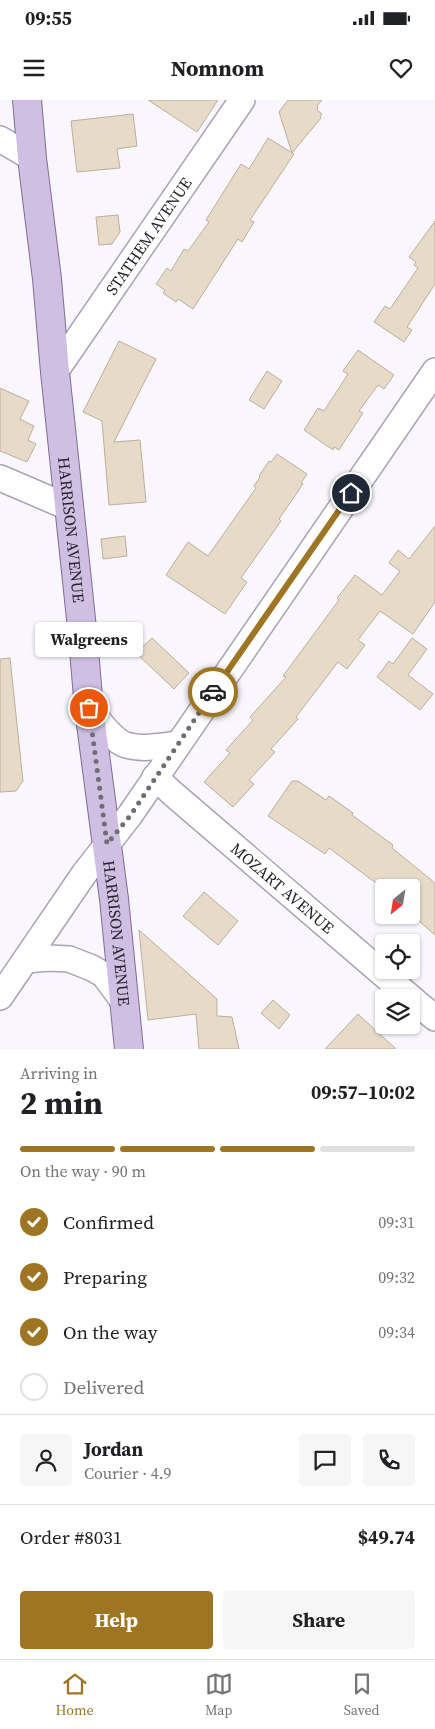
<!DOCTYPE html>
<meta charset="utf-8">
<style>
:root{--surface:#fff;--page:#f6f6f6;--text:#202124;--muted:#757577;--line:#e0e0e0;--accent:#9e7523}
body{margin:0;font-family:"Source Serif 4",serif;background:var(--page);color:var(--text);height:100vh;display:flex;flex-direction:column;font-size:19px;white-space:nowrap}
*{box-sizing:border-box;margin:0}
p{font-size:16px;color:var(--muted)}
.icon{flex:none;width:28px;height:28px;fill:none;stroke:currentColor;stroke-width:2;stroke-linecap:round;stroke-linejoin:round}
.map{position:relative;height:949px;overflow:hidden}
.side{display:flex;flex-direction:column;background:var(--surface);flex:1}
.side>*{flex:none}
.needle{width:32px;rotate:210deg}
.controls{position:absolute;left:375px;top:779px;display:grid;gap:10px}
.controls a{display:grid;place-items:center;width:45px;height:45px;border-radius:5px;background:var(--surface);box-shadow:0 1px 4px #0004;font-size:25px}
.pin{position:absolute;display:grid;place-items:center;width:42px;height:42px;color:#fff;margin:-21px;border:2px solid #fff;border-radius:50%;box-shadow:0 1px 5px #0007}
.courier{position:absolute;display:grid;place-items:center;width:50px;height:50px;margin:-25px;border:4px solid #9e7523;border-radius:50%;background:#fff;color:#222;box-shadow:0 1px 6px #0007}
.bubble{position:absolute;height:35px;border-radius:5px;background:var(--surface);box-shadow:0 1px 4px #0004;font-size:16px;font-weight:700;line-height:35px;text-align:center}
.headline em{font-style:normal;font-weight:700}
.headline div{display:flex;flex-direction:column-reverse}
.headline{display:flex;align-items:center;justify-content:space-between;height:85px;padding:0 20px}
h1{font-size:32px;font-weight:700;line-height:38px}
.bar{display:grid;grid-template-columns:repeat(4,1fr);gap:8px 5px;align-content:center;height:60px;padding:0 20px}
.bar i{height:6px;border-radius:4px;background:var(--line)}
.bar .active{background:var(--accent)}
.bar p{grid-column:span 4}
.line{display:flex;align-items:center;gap:12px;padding:0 20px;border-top:1px solid var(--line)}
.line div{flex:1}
.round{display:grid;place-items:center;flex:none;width:52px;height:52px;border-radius:5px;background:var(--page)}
ol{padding:0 20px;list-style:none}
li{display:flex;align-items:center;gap:15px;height:55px}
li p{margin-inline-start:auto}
li .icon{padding:5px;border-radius:50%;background:var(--accent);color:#fff;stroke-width:4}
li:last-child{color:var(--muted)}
li i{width:28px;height:28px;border:2px solid var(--line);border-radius:50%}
.primary-button{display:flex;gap:10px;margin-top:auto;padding:10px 20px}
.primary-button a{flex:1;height:58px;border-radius:5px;background:var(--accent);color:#fff;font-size:20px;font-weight:700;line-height:58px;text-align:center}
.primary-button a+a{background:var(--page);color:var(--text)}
.status{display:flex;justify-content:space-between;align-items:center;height:35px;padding:0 25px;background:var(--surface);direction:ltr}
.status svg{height:14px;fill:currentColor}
header{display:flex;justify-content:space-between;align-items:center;height:65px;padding:0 20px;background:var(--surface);font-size:22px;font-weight:700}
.dock{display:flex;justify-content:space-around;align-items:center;height:70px;border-top:1px solid var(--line);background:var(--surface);font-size:14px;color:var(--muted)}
.dock a{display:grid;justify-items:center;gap:2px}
.dock .active{color:var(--accent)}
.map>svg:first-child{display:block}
.building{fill:#e7dbc7;stroke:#bbb09d}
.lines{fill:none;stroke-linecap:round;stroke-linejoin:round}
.minor-casing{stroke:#aaa3b6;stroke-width:28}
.major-casing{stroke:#7f6c97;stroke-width:30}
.minor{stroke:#fff;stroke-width:25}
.major{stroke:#cebfe3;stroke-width:28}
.done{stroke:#706d75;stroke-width:5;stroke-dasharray:0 9}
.route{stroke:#9e7523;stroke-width:6}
.labels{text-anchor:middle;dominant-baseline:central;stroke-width:4.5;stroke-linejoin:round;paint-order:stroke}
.street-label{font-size:16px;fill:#27232b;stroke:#fff}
</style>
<div class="status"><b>09:55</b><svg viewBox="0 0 49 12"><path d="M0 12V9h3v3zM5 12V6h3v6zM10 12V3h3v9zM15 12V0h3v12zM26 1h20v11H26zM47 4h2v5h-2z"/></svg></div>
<header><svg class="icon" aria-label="menu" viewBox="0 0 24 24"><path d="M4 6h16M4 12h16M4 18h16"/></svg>Nomnom<svg class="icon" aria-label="heart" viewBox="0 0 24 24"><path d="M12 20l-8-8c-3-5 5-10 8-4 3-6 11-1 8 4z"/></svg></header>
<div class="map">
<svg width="435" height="949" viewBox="0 0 435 949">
<rect width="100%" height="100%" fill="#f9f6fe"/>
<g class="building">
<polygon points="148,0 218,0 197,32"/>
<polygon points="288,0 322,0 317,6 318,7 317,10 322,14 320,16 321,18 292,53 279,12"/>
<polygon points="133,14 137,46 117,49 120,68 77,72 71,21"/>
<polygon points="268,38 294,54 250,120 254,122 242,142 238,139 193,209 178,199 176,202 163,193 165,190 156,184 167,168 171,171 184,149 188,151 209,122 206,120 241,64 249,69"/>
<polygon points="118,115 120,132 112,144 99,145 96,117"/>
<polygon points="435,121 435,184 407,227 412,230 404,242 374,222 385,206 390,209 418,168 414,165 416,162 409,157"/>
<polygon points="119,241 156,259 114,342 140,340 146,402 109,405 102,321 83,312"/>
<polygon points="358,250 394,275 384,289 378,285 359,311 363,313 339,350 334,347 333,350 304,330 318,308 324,311 348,274 343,271"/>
<polygon points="267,271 282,281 264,309 249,300"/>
<polygon points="0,288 29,301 20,319 34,326 28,340 36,344 27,362 0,351"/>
<polygon points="277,354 307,374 301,383 303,384 279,419 281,421 241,478 247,482 225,514 166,475 188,442 208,456 256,388 254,386 260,377 259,376 269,361 271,362"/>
<polygon points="435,426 435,502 413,534 380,511 358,540 365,545 347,569 338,562 296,617 298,619 271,649 275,652 249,680 254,684 233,707 204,682 230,653 226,650 253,620 250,617 286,577 283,576 339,500 337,498 355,475 382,495 400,471 389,463 398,450 409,459"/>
<polygon points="125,436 127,456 103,459 101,439"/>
<polygon points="152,538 189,573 174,589 136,553"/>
<polygon points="412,538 427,549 408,575 433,594 420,610 377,577 389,561 393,564"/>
<polygon points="10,558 23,681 16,691 0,692 0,559"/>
<polygon points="292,681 298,681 326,700 329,696 353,713 352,715 393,745 392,748 435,783 435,835 411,814 411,788 384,788 384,794 378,789 380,786 329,748 325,754 268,716"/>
<polygon points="204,792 238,821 218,845 183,816"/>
<polygon points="139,830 217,899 217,916 232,917 239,949 199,949 196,914 148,920"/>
<polygon points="273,900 290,915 279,929 261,913"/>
<polygon points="358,914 396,949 325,949"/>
</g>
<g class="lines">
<defs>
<g id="minor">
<polyline points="0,39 32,58"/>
<path id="s1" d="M55,272L242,0"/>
<polyline points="0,378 68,407"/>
<path d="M89,609C99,620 111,640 126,645C142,650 162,646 178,644"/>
<path id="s2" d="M155,677L172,693L411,898"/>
<polyline points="26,860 49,858 69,859 92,868 104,875 124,902"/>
<polyline points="0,897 84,774 130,715 435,271"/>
<polyline points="411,898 435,918"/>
</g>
<g id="major">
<path id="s3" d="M27,0L32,58L47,179L55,272L83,538L89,609L114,799L129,949"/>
</g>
</defs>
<use href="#minor" class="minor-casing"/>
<use href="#major" class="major-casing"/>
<use href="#minor" class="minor"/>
<use href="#major" class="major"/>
</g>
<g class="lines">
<polyline class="done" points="89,608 107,744 130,716 213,592"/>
<polyline class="route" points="213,592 351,393"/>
</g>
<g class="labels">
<g class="street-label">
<text stroke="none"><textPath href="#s1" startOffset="165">STATHEM AVENUE</textPath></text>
<text stroke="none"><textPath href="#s3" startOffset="432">HARRISON AVENUE</textPath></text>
<text stroke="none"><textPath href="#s2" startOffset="169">MOZART AVENUE</textPath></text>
<text stroke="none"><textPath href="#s3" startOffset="838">HARRISON AVENUE</textPath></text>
</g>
</g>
</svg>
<div class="controls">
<a><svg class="needle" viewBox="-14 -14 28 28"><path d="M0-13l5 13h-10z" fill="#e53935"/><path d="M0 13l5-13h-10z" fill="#757577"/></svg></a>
<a><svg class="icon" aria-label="locate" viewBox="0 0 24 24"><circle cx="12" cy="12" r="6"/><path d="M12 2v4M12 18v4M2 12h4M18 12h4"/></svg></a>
<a><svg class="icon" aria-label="layers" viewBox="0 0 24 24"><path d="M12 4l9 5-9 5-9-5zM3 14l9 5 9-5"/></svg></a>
</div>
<div class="pin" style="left:89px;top:608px;background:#ea580c"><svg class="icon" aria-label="bag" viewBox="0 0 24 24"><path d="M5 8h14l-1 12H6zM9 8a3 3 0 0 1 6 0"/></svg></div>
<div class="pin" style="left:351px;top:393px;background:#1f2937"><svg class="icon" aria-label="home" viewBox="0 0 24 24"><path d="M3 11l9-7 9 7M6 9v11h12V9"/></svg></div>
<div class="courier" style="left:213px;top:592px"><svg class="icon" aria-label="car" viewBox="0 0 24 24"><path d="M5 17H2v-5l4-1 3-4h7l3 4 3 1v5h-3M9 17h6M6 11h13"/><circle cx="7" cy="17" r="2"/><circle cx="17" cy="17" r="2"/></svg></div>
<div class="bubble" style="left:35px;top:522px;width:108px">Walgreens</div>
</div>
<section class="side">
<div class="headline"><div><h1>2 min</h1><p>Arriving in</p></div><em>09:57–10:02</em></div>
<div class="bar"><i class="active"></i><i class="active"></i><i class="active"></i><i></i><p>On the way · 90 m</p></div>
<ol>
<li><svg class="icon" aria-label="check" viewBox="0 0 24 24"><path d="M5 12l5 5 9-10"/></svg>Confirmed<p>09:31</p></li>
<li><svg class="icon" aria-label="check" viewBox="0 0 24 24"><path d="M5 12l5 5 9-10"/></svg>Preparing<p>09:32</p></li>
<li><svg class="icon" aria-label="check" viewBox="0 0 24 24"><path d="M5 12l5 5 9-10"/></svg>On the way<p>09:34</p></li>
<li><i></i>Delivered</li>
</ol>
<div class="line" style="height:90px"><a class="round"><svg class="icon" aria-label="person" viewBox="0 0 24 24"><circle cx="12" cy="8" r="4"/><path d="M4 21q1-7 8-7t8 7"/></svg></a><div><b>Jordan</b><p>Courier · 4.9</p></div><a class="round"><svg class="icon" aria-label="chat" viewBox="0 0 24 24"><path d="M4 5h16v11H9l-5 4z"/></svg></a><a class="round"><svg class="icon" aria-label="phone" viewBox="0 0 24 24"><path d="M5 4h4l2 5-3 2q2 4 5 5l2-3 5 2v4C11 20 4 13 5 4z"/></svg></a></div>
<div class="line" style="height:65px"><div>Order #8031</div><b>$49.74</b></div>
<div class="primary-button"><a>Help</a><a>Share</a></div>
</section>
<nav class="dock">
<a class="active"><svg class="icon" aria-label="home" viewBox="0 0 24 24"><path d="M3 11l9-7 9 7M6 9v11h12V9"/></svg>Home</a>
<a><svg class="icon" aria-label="map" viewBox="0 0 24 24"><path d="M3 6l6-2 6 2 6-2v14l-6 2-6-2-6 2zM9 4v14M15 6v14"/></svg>Map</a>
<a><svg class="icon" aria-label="saved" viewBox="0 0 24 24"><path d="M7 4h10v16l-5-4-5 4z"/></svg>Saved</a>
</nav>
